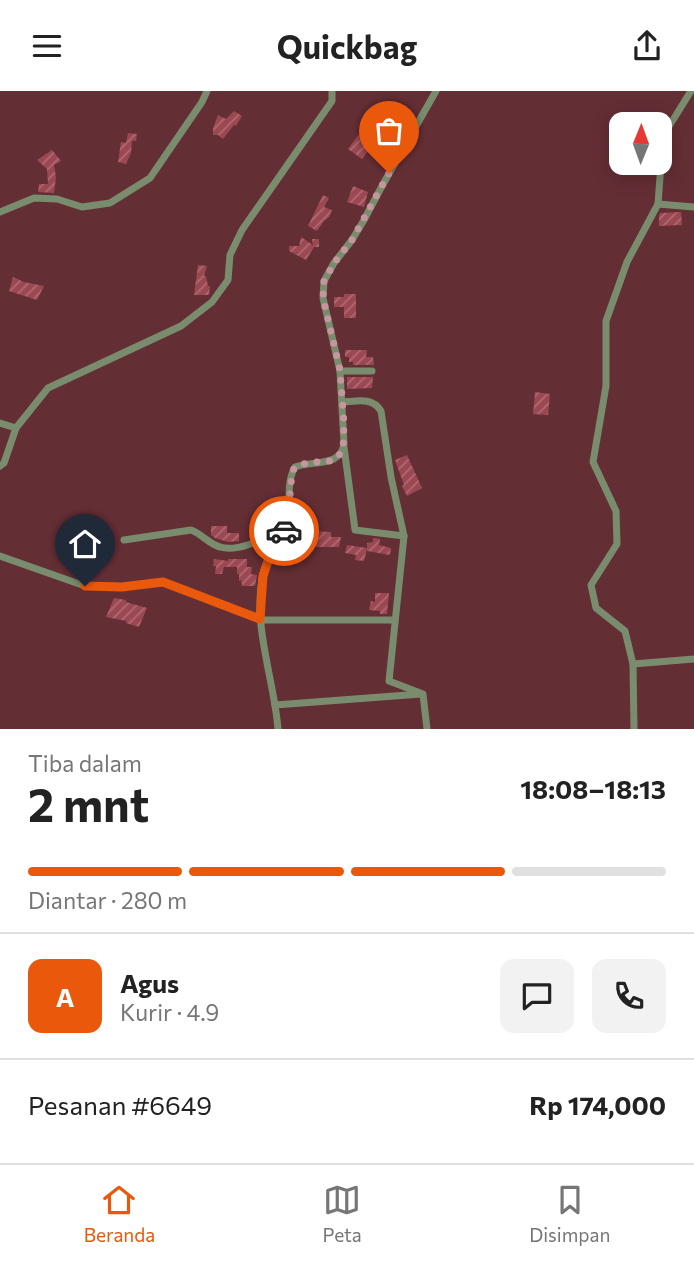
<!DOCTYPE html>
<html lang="id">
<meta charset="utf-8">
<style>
:root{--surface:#fff;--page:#f2f2f2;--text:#222;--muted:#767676;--line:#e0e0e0;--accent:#ea580c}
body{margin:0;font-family:Commissioner,sans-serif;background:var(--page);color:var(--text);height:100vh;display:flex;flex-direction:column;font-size:26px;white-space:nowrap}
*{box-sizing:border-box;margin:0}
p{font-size:23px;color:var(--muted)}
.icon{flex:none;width:38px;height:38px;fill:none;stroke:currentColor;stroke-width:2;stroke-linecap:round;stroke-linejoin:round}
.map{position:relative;height:638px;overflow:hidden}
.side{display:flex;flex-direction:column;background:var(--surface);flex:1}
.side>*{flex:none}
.needle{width:46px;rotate:1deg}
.buttons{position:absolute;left:609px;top:21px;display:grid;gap:14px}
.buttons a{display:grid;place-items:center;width:63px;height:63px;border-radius:14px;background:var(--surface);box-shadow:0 4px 18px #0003;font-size:35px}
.pin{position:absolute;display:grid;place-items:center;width:60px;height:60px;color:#fff;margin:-72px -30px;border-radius:50% 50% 50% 0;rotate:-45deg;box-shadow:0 0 7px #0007}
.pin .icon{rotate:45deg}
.courier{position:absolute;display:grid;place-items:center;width:70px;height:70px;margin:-35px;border:5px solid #ea580c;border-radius:50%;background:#fff;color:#222;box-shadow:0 2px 9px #0007}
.headline em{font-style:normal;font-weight:700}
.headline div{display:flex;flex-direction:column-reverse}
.headline{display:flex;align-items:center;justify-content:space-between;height:119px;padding:0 28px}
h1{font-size:46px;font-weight:700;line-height:52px}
.bar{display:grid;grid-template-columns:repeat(4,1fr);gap:10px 7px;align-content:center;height:84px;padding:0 28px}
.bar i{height:9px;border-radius:5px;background:var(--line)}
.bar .on{background:var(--accent)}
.bar p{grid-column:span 4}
.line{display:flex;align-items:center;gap:18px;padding:0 28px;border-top:2px solid var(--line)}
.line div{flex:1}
.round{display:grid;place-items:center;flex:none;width:74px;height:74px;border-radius:14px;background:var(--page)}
header{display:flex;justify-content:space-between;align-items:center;height:91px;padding:0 28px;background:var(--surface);font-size:32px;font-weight:700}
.dock{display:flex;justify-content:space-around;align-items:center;height:98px;border-top:2px solid var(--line);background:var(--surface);font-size:19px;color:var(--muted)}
.dock a{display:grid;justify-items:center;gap:4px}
.dock .on{color:var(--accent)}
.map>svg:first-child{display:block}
.building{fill:url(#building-hatch)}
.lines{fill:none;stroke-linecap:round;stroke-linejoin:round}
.minor{stroke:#798d6e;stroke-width:7}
.done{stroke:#c2989c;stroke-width:7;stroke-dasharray:0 12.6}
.route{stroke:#ea580c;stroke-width:9}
</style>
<header><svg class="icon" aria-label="menu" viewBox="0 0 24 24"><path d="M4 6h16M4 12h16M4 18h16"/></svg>Quickbag<svg class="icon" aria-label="share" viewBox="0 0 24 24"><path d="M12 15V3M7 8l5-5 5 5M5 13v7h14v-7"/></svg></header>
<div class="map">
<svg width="694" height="638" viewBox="0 0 694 638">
<defs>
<pattern id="building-hatch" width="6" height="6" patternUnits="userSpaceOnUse" patternTransform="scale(1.75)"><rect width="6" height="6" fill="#9c4853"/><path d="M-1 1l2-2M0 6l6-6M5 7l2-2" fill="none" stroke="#af6a73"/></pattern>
</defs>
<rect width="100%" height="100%" fill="#642e35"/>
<g class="building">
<polygon points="234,20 242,25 236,35 234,34 223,48 218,44 213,44 213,37 218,24 226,28"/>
<polygon points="367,40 380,47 377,49 384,51 383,57 371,56 362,68 348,58 359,43 364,46"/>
<polygon points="128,42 137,43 136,50 132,50 131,62 126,73 118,71 121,51 126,52"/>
<polygon points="52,59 61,70 54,74 56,86 54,102 38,101 39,93 48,93 47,78 37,69"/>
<polygon points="353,95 368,101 364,116 347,111"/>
<polygon points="323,104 329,107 324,116 332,119 329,126 324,130 317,140 308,135"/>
<polygon points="681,121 682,134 659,135 659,125 660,122"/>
<polygon points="301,146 313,154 312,148 319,148 319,156 314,156 306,169 289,160 289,155 299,155"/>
<polygon points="198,174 207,175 204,185 206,185 208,195 210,195 209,204 194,204"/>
<polygon points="13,186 24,191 44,195 37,209 9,200"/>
<polygon points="344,203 356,203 356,227 344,227 344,216 334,216 334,206 344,206"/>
<polygon points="345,259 367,259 366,266 373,266 374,274 353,274 353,271 349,271 349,266 345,266"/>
<polygon points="347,286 373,286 372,297 347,298"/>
<polygon points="535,301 550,303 548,324 533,323"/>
<polygon points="407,364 422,397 407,405 402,395 404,394 395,369"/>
<polygon points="211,435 227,435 227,442 239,442 239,450 228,451 215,447 211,444"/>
<polygon points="310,440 331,441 331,446 341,446 339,456 310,456"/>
<polygon points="373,447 380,448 379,454 391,457 390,464 367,460 367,458 364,470 355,469 356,464 345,462 347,454 367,457 367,452 373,451"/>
<polygon points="214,468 228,470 228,468 247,468 247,476 252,476 251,483 257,484 255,495 242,495 241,489 239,490 239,483 237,483 237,476 224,476 222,483 215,483 216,475 213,475"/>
<polygon points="375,502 389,502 387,523 380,523 380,520 369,519 371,510 375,511"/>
<polygon points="114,507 126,509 126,511 147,517 139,536 126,532 126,530 106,526"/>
</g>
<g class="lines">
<g class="minor">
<polyline points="658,113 694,116"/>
<polyline points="0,121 34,107 57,108 82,116 110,112 150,87 202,11 207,0"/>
<polyline points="340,280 372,280"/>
<path d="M343,311C358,310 372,306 381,320L391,386L404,445L389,590L423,603L427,638"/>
<polyline points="0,332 16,337"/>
<polyline points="344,356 355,439 404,445"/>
<polyline points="0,375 4,372 16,337 48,297 181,235 212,211 228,189 230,164 242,139 332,10 332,0"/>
<path d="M124,449L191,439C202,443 209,453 220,456C240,462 268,445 285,437"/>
<polyline points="0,465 85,495 122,496 163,491 260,529 395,529"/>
<polyline points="633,573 625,540 596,517 591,494 617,453 616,420 593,371 606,295 606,230 627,171 658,113 663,45 691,0"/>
<polyline points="275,614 421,603"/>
<path d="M278,638C274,587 252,535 263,483C267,465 280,452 286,434C292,416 285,393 295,376C313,369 340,377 344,353L340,280L323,207L324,190L334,172L352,149L364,129L382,95L436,0"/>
<polyline points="634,638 633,573 694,568"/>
</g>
</g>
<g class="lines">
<polyline class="done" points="284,440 288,428 292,381 295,376 307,372 329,370 336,368 343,359 344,332 340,279 323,207 324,190 334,172 352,149 389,82"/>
<polyline class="route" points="85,495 122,496 163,491 260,528 263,485 270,464 284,440"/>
</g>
</svg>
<div class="buttons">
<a><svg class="needle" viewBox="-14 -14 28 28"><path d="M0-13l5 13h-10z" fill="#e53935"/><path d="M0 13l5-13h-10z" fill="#767676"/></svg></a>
</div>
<div class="pin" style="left:389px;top:82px;background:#ea580c"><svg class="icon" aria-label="bag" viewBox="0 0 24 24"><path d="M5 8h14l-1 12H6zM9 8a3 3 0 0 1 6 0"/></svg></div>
<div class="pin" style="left:85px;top:495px;background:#1f2937"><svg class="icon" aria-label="home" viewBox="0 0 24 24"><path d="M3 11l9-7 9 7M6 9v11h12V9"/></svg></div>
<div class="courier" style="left:284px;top:440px"><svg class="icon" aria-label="car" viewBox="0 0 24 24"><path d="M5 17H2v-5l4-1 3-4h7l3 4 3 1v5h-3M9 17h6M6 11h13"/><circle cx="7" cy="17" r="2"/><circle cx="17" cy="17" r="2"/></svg></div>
</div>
<section class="side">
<div class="headline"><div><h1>2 mnt</h1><p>Tiba dalam</p></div><em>18:08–18:13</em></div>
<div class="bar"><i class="on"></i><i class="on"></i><i class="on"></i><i></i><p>Diantar · 280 m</p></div>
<div class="line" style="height:126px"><b class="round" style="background:var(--accent);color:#fff">A</b><div><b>Agus</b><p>Kurir · 4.9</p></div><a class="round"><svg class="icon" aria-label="chat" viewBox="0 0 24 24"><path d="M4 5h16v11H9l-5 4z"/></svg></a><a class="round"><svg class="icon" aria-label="phone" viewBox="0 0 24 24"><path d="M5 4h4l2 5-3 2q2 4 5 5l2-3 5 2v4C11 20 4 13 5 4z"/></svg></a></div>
<div class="line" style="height:91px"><div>Pesanan #6649</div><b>Rp 174,000</b></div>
</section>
<nav class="dock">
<a class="on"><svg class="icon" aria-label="home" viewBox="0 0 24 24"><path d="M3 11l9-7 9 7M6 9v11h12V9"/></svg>Beranda</a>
<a><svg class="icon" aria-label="map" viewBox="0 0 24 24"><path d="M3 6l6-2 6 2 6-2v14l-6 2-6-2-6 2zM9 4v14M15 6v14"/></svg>Peta</a>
<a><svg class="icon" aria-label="saved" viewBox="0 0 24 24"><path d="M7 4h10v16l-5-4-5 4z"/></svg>Disimpan</a>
</nav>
